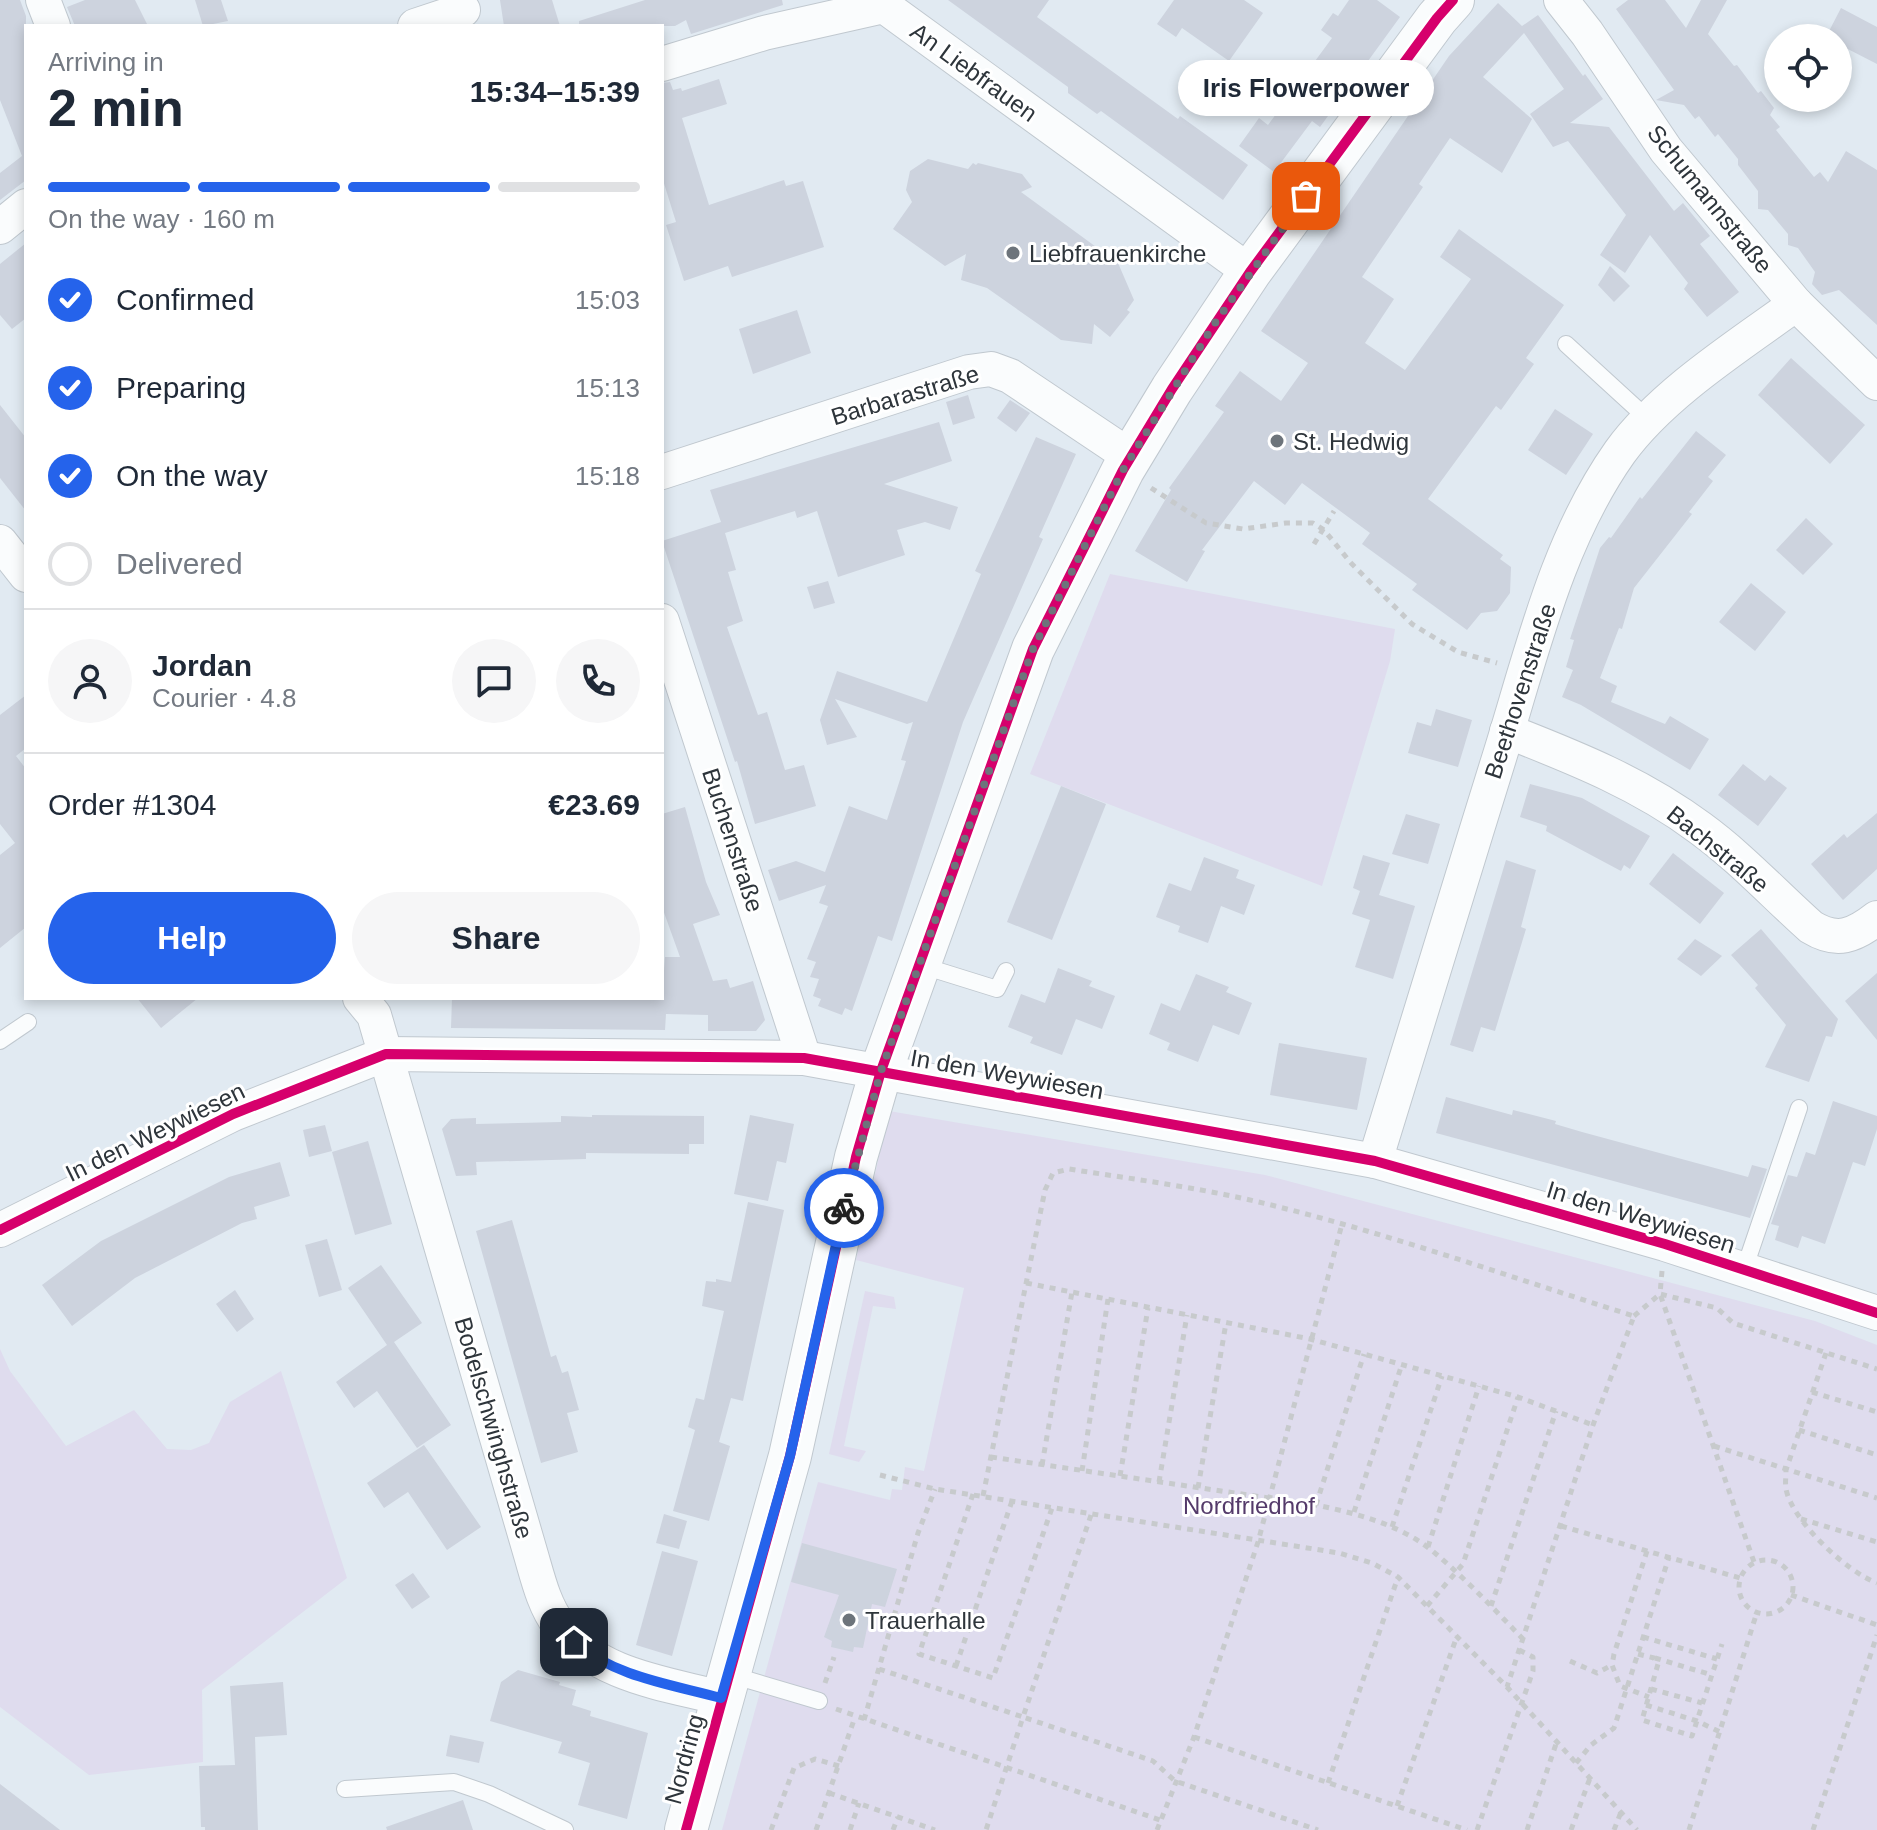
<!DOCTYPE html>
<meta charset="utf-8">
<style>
:root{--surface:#fff;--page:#f6f6f7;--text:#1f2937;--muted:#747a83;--line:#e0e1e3;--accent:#2563eb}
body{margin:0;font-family:Arial,sans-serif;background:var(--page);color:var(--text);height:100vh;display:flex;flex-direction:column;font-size:30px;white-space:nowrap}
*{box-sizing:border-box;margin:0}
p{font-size:26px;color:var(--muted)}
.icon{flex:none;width:44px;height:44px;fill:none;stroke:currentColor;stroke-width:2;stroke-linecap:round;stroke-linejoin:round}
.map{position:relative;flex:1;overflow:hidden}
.sheet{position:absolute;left:24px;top:24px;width:640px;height:976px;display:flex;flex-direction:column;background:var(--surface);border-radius:0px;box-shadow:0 4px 12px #0003}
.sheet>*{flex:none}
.controls{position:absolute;left:1764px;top:24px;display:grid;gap:16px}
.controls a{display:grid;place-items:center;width:88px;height:88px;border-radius:50%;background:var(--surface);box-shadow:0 4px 12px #0003;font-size:40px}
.pin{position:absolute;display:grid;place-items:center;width:68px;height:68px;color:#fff;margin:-34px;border-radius:16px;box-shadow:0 4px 12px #0006}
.courier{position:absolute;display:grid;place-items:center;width:80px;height:80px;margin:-40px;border:6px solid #2563eb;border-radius:50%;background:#fff;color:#222;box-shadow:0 2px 10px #0007}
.bubble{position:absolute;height:56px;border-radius:28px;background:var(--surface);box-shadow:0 4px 12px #0003;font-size:26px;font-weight:800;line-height:56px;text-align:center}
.headline em{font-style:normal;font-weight:800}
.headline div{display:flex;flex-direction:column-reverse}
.headline{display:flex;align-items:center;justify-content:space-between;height:136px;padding:0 24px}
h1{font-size:52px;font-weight:800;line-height:60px}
.bar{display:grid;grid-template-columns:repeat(4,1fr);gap:12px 8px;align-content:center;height:96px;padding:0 24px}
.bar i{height:10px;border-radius:6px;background:var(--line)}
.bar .current{background:var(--accent)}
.bar p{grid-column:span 4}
.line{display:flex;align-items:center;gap:20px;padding:0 24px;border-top:2px solid var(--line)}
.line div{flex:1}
.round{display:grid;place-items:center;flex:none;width:84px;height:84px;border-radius:42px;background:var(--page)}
ol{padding:0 24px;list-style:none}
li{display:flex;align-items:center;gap:24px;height:88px}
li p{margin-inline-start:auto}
li .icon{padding:8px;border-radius:50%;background:var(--accent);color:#fff;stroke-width:4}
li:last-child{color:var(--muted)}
li i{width:44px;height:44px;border:4px solid var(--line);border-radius:50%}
.button{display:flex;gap:16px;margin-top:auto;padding:16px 24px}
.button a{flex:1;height:92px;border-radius:48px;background:var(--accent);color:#fff;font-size:32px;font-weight:800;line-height:92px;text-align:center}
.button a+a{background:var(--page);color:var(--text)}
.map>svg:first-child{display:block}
.green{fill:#dfdcee}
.building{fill:#cdd3de}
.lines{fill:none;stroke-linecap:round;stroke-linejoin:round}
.service-casing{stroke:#c0c8cf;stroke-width:18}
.minor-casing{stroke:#c0c8cf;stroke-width:36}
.tertiary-casing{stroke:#c0c8cf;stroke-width:44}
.path{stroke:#c7cacc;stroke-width:5;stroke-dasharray:6 6;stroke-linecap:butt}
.service{stroke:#fafcfd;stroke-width:16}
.minor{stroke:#fafcfd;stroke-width:34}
.tertiary{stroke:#fafcfd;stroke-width:42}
.cycleway-casing{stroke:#fff;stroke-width:15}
.cycleway{stroke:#d6006c;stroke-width:10}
.done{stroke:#6d747b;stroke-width:8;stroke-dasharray:0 14.4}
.route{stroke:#2563eb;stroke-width:10}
.poi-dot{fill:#6d747b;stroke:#fff;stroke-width:3}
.labels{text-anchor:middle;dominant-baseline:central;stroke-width:6;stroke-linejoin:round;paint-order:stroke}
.street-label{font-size:24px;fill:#2e353b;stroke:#fff}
.poi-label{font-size:24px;fill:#2e353b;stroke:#fff;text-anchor:start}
.park-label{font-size:24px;fill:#543a6a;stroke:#fff}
</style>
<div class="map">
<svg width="1877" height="1830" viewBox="0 0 1877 1830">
<rect width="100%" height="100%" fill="#e1eaf2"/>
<g class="green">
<polygon points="1110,574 1395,629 1390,661 1322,886 1030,774"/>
<polygon points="889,1111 1265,1175 1815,1321 1877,1345 1877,1830 722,1830 818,1482 890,1500 892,1489 902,1490 905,1467 924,1471 964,1288 856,1260"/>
<polygon points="865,1291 894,1297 896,1309 873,1306 844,1446 866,1451 859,1462 829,1454"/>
<polygon points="0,1349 10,1371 66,1446 134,1410 167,1449 191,1450 209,1443 230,1402 281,1371 347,1578 202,1690 203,1762 89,1775 0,1707"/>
</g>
<g class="building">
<polygon points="0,0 20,0 26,16 26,180 0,200 0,173 22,156 0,100"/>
<polygon points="85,0 135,0 148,26 75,26 67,7"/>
<polygon points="195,0 221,0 228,21 203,26"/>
<polygon points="500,0 552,0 560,26 504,26"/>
<polygon points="645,0 782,0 783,5 691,34 686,20 675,26 579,26 579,21"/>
<polygon points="948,0 1049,0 1037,17 1178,119 1180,116 1248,165 1223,200 1101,111 1097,114 1068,93 1068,87"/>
<polygon points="1174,0 1244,0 1263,13 1229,61 1182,28 1176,37 1157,24"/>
<polygon points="1349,0 1377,0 1400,17 1320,127 1312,121 1274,172 1239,146 1259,118 1268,125 1332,38 1321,30 1333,13 1338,16"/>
<polygon points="1628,0 1665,0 1686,28 1701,0 1727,0 1708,34 1734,66 1737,65 1758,93 1761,91 1774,108 1770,115 1780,127 1776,130 1814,177 1820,172 1828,182 1846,151 1877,170 1877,325 1839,290 1822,295 1812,284 1815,272 1798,248 1788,245 1788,234 1768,210 1758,209 1758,191 1738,165 1738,159 1718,134 1715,137 1699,116 1695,119 1684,105 1656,100 1674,90 1616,9"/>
<polygon points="1498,3 1522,26 1538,15 1583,76 1585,74 1603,99 1570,123 1609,127 1674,211 1683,203 1710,236 1700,244 1739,292 1707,317 1684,289 1688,283 1650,235 1625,273 1600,255 1626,215 1568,141 1553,147 1530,114 1564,89 1524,33 1483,77 1532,119 1502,173 1450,138 1419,184 1423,187 1362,277 1394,299 1365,343 1405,370 1471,279 1440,257 1459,229 1564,305 1526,358 1534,364 1501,410 1496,406 1428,499 1503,555 1500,559 1511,567 1510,593 1497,611 1481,613 1467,630 1412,590 1417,584 1362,544 1370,533 1302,483 1285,505 1254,481 1202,550 1205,551 1187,582 1135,551 1171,490 1169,488 1224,412 1215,406 1240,371 1281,401 1308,363 1261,331 1449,56"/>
<polygon points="1841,8 1877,27 1877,64 1838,44 1838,38 1826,37"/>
<polygon points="719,79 727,104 682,118 709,205 784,180 786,186 803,181 824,247 732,277 728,266 684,281 666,225 676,222 662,177 662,83 670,82 673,90 681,88 682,91"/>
<polygon points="928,159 968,169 973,163 976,165 978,163 1022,174 1032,187 1021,192 1118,263 1134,300 1127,310 1130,312 1110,337 1094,324 1092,344 1061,340 987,288 961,280 966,254 945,266 893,229 912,202 906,190 910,171"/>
<polygon points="26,243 26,318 12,329 0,315 0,264"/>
<polygon points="1610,266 1630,286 1614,302 1598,285"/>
<polygon points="797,310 811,353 753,374 739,329"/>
<polygon points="1791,358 1865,425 1830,464 1758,395"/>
<polygon points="968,395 975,418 953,425 946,402"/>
<polygon points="1010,400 1030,413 1016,432 997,418"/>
<polygon points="0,405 26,438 26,511 0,478"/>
<polygon points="1555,409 1593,434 1566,475 1528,450"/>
<polygon points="939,422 952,461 884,484 958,507 950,530 925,522 897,530 905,555 838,577 817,511 797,518 795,511 725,533 736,570 728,572 743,621 727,627 758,715 767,712 785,770 804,765 816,806 755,824 737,761 735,762 662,541 721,522 710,490"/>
<polygon points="1696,431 1726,455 1708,477 1713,481 1689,512 1692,514 1634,588 1622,629 1619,628 1600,678 1617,686 1611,702 1665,724 1670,716 1709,739 1690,770 1581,705 1562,697 1573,670 1566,667 1574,640 1570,639 1600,548 1609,537 1611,538 1640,497 1642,499"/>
<polygon points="1036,437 1076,454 1039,537 1043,539 963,722 892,941 878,936 852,1011 845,1008 842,1015 818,1006 821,999 813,996 819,979 810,977 816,962 807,959 828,906 819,903 826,885 779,901 768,870 796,861 825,872 849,806 887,820 906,761 901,760 913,722 907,724 835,699 857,737 827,745 820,720 837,671 927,702 981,574 975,571"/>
<polygon points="1806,518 1833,544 1803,575 1776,550"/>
<polygon points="828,581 835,603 814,609 807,587"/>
<polygon points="1751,583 1786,612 1755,651 1719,622"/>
<polygon points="26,695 26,748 16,756 26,769 26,927 0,948 0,855 15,843 0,824 0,715"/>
<polygon points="1436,709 1472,720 1458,767 1408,753 1417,722 1431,726"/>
<polygon points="1743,764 1765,781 1770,775 1787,788 1758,826 1718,795"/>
<polygon points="1530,784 1582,798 1650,836 1630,869 1624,865 1621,871 1546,831 1547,826 1520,817"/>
<polygon points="1061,786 1106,804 1052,940 1007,922"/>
<polygon points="685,807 706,882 720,915 693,924 713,981 727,979 730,988 753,981 765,1020 756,1031 708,1031 708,1015 666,1014 665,1030 451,1028 452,998 662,998 665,957 680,957 662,907 662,814"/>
<polygon points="1877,813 1877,869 1843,900 1811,864 1844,834 1847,838"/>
<polygon points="1406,814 1440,824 1428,864 1392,854"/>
<polygon points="1673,853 1724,893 1700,924 1649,884"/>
<polygon points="1363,855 1390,863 1379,895 1415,906 1393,979 1355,967 1370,920 1352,914 1360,891 1353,888"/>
<polygon points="1204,857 1239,870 1236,878 1255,885 1244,915 1221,906 1208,943 1178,932 1180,926 1156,917 1169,883 1191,891"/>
<polygon points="1506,860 1536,870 1521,927 1526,929 1495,1031 1481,1027 1473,1052 1450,1045"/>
<polygon points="1761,929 1838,1019 1832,1037 1826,1036 1809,1082 1765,1067 1786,1025 1755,988 1758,985 1731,955"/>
<polygon points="1695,939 1722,956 1701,976 1677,959"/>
<polygon points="1058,968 1092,981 1089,986 1115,996 1102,1029 1076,1019 1062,1055 1030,1043 1033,1037 1008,1027 1021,994 1045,1003"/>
<polygon points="1877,973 1877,1040 1845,1001"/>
<polygon points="1196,974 1229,987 1226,992 1252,1003 1239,1035 1213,1025 1198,1062 1167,1050 1170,1043 1149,1034 1161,1003 1180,1011"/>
<polygon points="137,998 198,998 161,1028"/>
<polygon points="1279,1043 1367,1058 1357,1110 1270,1095"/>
<polygon points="1446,1097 1512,1115 1513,1110 1556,1121 1555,1124 1582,1132 1748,1177 1752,1165 1767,1169 1750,1218 1436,1133"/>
<polygon points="1833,1101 1877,1116 1877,1129 1865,1166 1853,1162 1825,1244 1802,1236 1798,1248 1775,1240 1779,1226 1771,1224 1788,1175 1797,1177 1806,1152 1815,1155"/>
<polygon points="592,1115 704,1116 704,1144 689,1144 689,1154 586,1153 586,1159 476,1162 477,1175 456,1176 442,1129 451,1119 476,1118 476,1124 561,1122 561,1116 592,1117"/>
<polygon points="750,1115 794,1124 786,1163 777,1161 768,1201 734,1194"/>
<polygon points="325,1125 332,1151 309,1157 303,1130"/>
<polygon points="368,1141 392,1224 355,1235 332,1152"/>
<polygon points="280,1162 290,1196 254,1207 257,1219 242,1223 135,1278 72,1326 42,1285 101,1241 229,1177"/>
<polygon points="748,1202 784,1210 743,1401 731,1398 719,1442 730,1446 709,1521 673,1511 695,1430 688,1427 696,1398 704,1400 724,1311 702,1306 706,1281 716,1282 716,1279 731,1282"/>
<polygon points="512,1220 551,1357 556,1355 562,1373 568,1371 579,1410 567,1413 578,1452 541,1463 476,1231"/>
<polygon points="327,1239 342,1290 319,1297 305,1245"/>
<polygon points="381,1265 422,1323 394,1342 451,1425 417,1448 377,1391 354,1408 336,1382 387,1345 348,1288"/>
<polygon points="235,1290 254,1319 237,1332 216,1304"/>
<polygon points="424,1445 481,1527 447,1550 408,1492 384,1508 367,1483"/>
<polygon points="664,1514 687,1521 679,1549 656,1543"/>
<polygon points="802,1543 897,1569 885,1607 872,1604 863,1648 854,1647 853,1652 831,1647 832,1641 824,1637 839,1595 791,1582"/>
<polygon points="662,1551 698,1561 672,1656 636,1645"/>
<polygon points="413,1573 430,1597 412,1609 395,1585"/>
<polygon points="518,1670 560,1682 559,1685 576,1690 572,1705 591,1711 590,1716 648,1733 627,1819 578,1805 590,1763 558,1753 562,1742 490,1721 501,1682"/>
<polygon points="283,1682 287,1735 255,1737 258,1830 205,1830 205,1827 201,1827 199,1766 235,1765 230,1686"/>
<polygon points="450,1735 484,1742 479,1763 446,1756"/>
<polygon points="0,1784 60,1830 0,1830"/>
<polygon points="463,1800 473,1830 387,1830 386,1827"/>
</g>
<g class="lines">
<defs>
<g id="service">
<polyline points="1566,344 1648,419"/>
<polyline points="920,965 997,989 1006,971"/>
<polyline points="0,1041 28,1022"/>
<polyline points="1744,1270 1799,1108"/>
<polyline points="728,1674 819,1701"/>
<polyline points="345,1789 454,1782 489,1794 565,1830"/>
</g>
<g id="minor">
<polyline points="43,0 53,26"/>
<polyline points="1561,0 1587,33 1666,150 1796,304 1877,383"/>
<polyline points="415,26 463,10"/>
<polyline points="662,64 764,33 884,6 1250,272"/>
<polyline points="0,227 26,206"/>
<polyline points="662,472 969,372 991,369 1010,376 1131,457"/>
<polyline points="0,542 26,575"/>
<polyline points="662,621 804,1058"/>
<path d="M1507,731C1576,758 1641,784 1700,828C1740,857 1775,895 1811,927C1837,943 1854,936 1877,918"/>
<path d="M360,998L374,1015L531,1555C538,1579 544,1605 559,1625C596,1676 664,1683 721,1698"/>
<path d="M1375,1161C1417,1025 1458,890 1500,755C1532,652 1557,541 1620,452C1662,394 1738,346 1796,304"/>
<polyline points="0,1230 233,1114 386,1054 804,1058 1375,1161 1665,1244 1877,1313"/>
</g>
<polyline id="tertiary" points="686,1830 790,1456 856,1157 881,1071 1033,649 1123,470 1172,389 1250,272 1437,18 1453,0"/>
</defs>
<use href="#service" class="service-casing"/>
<use href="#minor" class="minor-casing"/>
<use href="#tertiary" class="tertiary-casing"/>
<g class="path">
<polyline points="1151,488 1206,523 1243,529 1286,523 1313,523 1324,530 1351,563 1412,624 1458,652 1497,663"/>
<polyline points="1314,544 1334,511"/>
<polyline points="1662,1271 1660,1294 1717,1308 1733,1323 1877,1369"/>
<polyline points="1026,1283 1310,1339 1518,1397 1593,1425"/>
<polyline points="1634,1316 1660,1294 1754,1562"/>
<path d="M1826,1353L1786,1470C1786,1476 1785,1483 1786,1489C1792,1521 1847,1572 1877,1583"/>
<polyline points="1812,1392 1877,1412"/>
<polyline points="1799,1430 1877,1455"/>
<polyline points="1714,1446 1877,1498"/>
<path d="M991,1457L1316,1505C1355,1513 1398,1524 1430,1549C1463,1576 1493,1608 1523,1639"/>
<polyline points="1042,1465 1072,1292"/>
<polyline points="1082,1471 1108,1299"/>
<polyline points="880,1475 935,1489 1339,1553 1372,1563 1398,1577 1507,1687 1637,1830"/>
<polyline points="1120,1476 1148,1308"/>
<polyline points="1159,1482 1187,1315"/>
<polyline points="1198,1488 1226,1323"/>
<polyline points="973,1494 919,1654 993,1678 1052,1508"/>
<path d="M983,1496L1045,1190L1053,1173L1069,1169C1139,1180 1210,1189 1279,1207C1399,1237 1516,1279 1634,1316L1593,1425L1507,1687"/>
<polyline points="1316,1505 1364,1354"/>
<polyline points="1354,1512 1402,1364"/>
<polyline points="1091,1515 1023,1717 1153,1761 1175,1781 1318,1830"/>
<polyline points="1801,1519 1877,1542"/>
<polyline points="1561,1526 1740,1578"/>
<polyline points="1392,1527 1442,1376"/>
<polyline points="1428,1547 1479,1386"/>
<polyline points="1647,1551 1614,1654 1612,1665 1620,1686 1649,1697"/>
<circle cx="1766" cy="1587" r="27"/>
<polyline points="1791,1595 1877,1625"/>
<polyline points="1427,1606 1463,1564 1518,1397"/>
<polyline points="1491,1606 1556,1411"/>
<polyline points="1643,1637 1717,1659"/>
<polyline points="1638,1654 1654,1658 1658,1664 1642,1720 1692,1736 1722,1644"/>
<polyline points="1655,1658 1712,1675"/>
<polyline points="1570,1661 1597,1673 1612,1665"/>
<polyline points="956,1666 1012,1501"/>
<polyline points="879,1669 1023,1717 986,1830"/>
<polyline points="825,1683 834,1657"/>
<polyline points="1651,1689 1702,1703"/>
<polyline points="1646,1705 1697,1721 1720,1732"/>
<polyline points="836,1709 1160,1820"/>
<polyline points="864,1720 918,1533 935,1489"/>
<polyline points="1194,1737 1467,1830"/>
<polyline points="1576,1763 1591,1745 1614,1728 1669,1557"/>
<polyline points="1328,1783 1398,1577"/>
<polyline points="829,1793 935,1830"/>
<polyline points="1397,1806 1457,1636"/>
<polyline points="771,1830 794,1768 815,1759 839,1766"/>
<polyline points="816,1830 855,1717"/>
<polyline points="850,1830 859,1803"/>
<polyline points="893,1830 898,1817"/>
<polyline points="1157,1830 1194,1737 1258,1542 1342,1224"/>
<polyline points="1477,1830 1533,1671 1533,1657 1519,1650"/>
<polyline points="1527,1830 1557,1741"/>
<polyline points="1571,1830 1590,1778"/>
<polyline points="1614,1830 1621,1812"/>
<polyline points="1689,1830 1757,1612"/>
<polyline points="1813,1830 1877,1635"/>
</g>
<use href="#service" class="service"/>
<use href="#minor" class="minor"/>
<use href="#tertiary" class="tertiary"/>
<defs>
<g id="cycleway">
<polyline points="0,1230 233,1114 386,1054 804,1058 1375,1161 1665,1244 1877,1313"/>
<polyline points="686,1830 790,1456 856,1157 881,1071 1033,649 1123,470 1172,389 1250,272 1437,18 1453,0"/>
</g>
</defs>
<use href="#cycleway" class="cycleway-casing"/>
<use href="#cycleway" class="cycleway"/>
</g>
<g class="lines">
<polyline class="done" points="844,1208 881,1071 1033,649 1123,470 1215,323 1306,196"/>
<path class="route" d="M574,1642C615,1677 670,1684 721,1698L790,1456L844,1208"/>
</g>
<g class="poi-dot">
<circle cx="1013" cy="253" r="8"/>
<circle cx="1277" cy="441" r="8"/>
<circle cx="849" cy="1620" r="8"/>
</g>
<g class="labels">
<g class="street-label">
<text transform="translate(974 72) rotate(36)">An Liebfrauen</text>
<text transform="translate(1710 199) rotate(51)">Schumannstraße</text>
<text transform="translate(905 395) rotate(-17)">Barbarastraße</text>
<text transform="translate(1520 691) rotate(-72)">Beethovenstraße</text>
<text transform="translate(733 840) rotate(72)">Buchenstraße</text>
<text transform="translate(1718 849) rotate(39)">Bachstraße</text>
<text transform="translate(1007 1074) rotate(10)">In den Weywiesen</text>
<text transform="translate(155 1132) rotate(-26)">In den Weywiesen</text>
<text transform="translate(1641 1217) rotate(17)">In den Weywiesen</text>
<text transform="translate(494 1428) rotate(74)">Bodelschwinghstraße</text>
<text transform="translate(684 1759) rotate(-75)">Nordring</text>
</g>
<g class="poi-label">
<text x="1029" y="253">Liebfrauenkirche</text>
<text x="1293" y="441">St. Hedwig</text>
<text x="865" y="1620">Trauerhalle</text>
</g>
<g class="park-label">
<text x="1249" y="1505">Nordfriedhof</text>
</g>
</g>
</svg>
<div class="controls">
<a><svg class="icon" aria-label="locate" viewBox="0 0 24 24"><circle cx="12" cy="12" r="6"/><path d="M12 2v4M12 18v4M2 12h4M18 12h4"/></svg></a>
</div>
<div class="pin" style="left:1306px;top:196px;background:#ea580c"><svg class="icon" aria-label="bag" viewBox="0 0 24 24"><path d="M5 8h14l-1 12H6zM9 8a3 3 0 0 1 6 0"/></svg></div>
<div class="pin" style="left:574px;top:1642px;background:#1f2937"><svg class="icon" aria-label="home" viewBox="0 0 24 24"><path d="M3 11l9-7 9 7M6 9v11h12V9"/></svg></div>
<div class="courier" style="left:844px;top:1208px"><svg class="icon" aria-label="bike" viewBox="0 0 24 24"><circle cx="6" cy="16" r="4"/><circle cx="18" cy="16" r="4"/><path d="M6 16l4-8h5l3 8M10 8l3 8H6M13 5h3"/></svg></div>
<div class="bubble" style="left:1178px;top:60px;width:256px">Iris Flowerpower</div>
<section class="sheet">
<div class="headline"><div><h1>2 min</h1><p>Arriving in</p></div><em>15:34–15:39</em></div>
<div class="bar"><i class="current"></i><i class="current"></i><i class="current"></i><i></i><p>On the way · 160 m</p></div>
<ol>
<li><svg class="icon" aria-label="check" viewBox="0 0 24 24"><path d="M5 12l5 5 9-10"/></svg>Confirmed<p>15:03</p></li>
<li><svg class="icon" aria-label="check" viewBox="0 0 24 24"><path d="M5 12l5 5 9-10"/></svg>Preparing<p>15:13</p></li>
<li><svg class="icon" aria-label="check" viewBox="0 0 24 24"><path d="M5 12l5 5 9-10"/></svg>On the way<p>15:18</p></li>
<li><i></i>Delivered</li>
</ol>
<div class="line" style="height:144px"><a class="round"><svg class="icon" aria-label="person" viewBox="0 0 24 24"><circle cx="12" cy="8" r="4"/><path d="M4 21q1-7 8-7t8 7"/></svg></a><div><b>Jordan</b><p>Courier · 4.8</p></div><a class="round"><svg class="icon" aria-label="chat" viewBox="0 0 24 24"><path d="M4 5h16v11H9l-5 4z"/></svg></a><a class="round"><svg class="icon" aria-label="phone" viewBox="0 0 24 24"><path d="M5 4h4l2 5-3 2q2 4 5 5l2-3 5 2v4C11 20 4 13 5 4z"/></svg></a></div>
<div class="line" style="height:104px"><div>Order #1304</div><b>€23.69</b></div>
<div class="button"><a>Help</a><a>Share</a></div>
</section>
</div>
